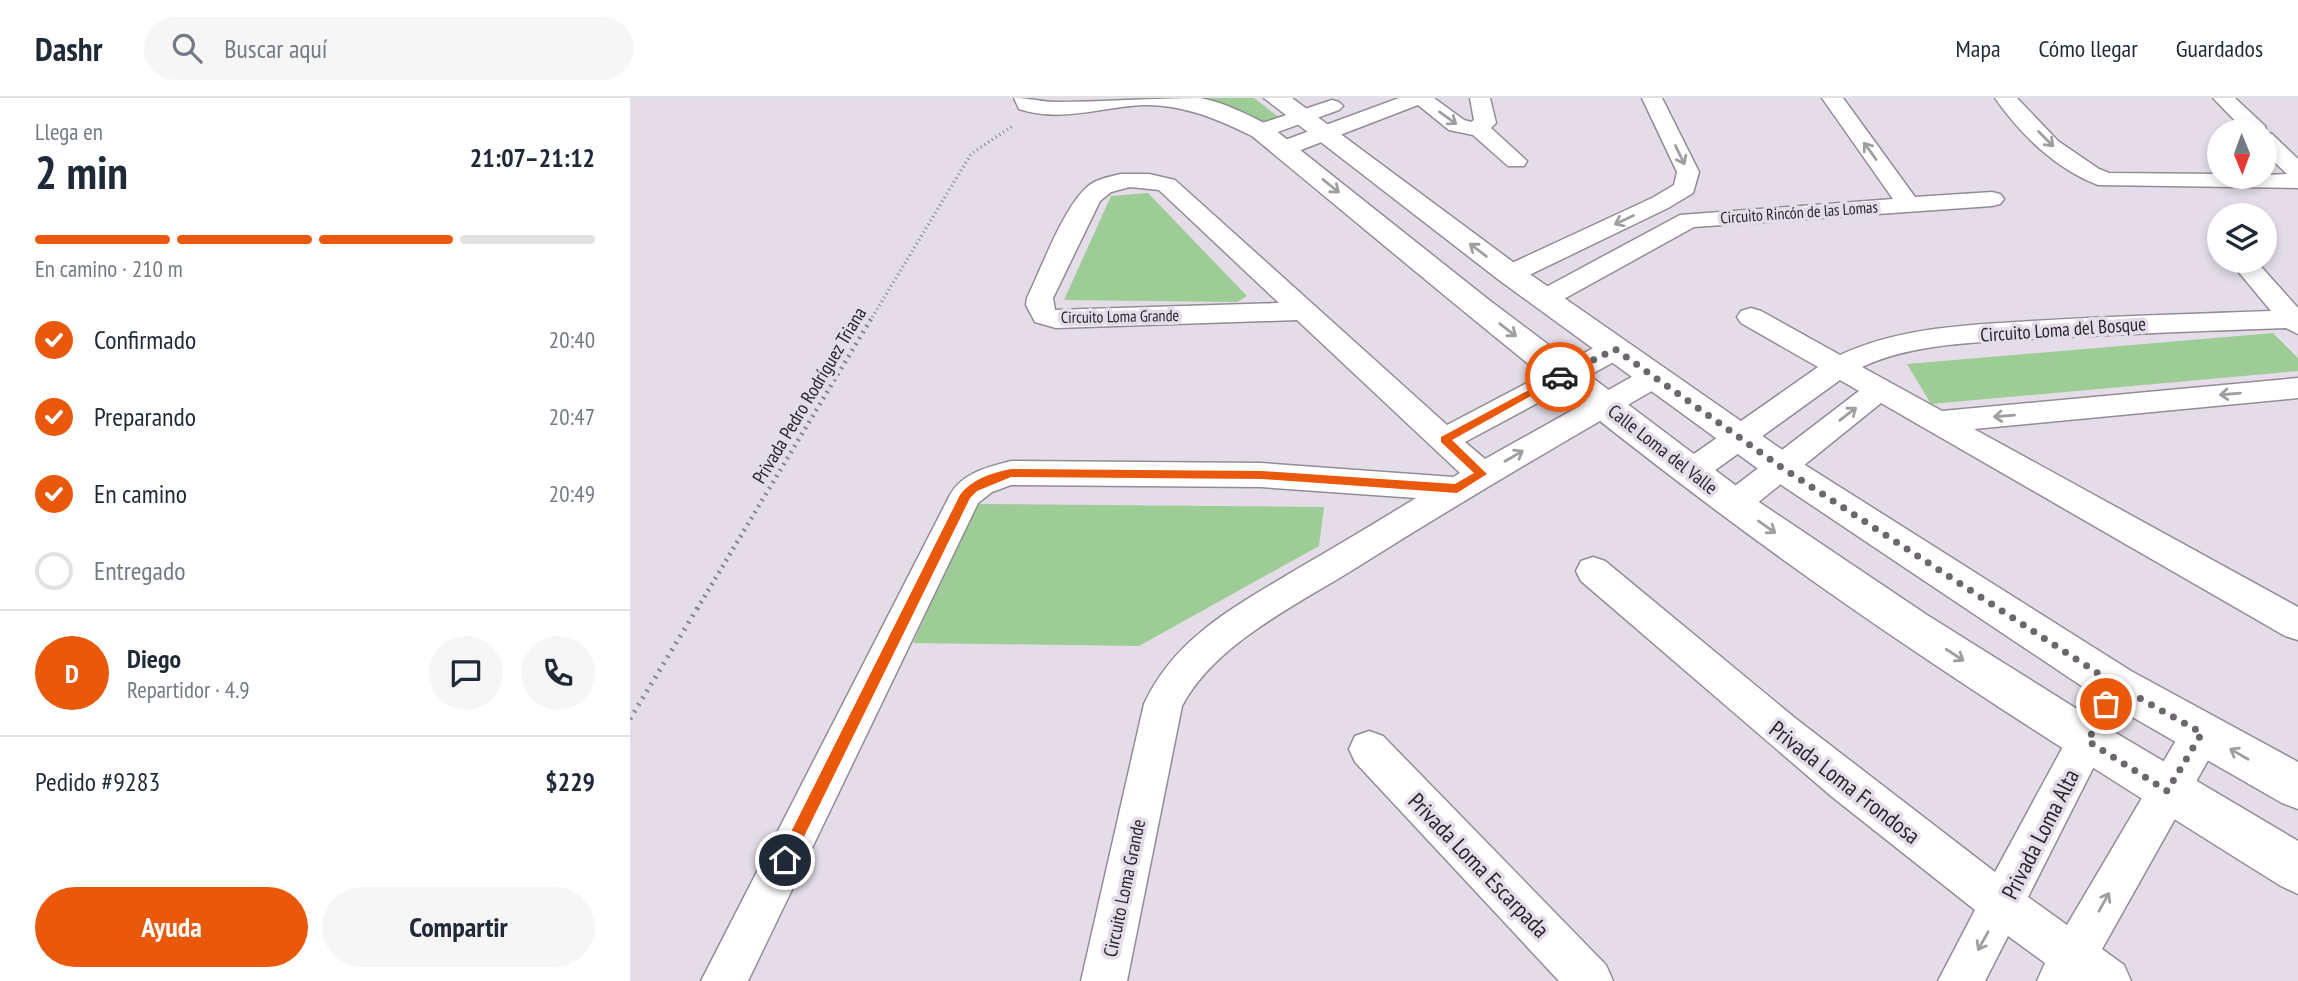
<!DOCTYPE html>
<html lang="es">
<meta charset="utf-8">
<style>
:root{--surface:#fff;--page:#f6f6f7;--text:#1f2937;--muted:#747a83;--line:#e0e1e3;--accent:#ea580c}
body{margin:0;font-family:"PT Sans Narrow",sans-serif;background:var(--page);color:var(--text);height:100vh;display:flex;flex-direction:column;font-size:26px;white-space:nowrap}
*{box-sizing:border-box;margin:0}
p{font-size:23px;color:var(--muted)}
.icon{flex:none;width:38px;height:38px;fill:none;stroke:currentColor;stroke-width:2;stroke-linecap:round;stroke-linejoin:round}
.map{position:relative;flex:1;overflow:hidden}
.sheet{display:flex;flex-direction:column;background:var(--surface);width:630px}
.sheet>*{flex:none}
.needle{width:46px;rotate:179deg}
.buttons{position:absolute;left:1577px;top:21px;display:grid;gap:14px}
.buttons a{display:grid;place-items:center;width:70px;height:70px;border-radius:50%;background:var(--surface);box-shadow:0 4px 10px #0003;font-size:35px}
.pin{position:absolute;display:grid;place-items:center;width:60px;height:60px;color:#fff;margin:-30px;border:4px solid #fff;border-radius:50%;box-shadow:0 2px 7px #0007}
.courier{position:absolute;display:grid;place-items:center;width:70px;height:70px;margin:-35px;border:5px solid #ea580c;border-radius:50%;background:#fff;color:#222;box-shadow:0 2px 9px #0007}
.head em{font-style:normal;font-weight:700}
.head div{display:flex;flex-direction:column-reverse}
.head{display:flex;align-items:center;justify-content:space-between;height:119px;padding:0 35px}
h1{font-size:46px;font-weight:700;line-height:52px}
.bar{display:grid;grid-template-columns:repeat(4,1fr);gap:10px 7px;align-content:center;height:84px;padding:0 35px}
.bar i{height:9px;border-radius:5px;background:var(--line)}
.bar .active{background:var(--accent)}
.bar p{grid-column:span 4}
.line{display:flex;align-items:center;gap:18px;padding:0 35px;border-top:2px solid var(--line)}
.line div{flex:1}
.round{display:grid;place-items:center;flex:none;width:74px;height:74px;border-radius:37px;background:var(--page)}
ol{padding:0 35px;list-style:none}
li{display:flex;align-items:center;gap:21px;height:77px}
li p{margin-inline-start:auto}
li .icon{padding:7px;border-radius:50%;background:var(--accent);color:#fff;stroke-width:4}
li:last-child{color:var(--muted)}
li i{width:38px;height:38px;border:4px solid var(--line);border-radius:50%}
.button{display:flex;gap:14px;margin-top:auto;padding:14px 35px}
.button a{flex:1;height:80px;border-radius:42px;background:var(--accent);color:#fff;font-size:28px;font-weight:700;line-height:80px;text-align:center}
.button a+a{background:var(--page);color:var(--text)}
header{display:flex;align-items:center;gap:42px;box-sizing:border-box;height:98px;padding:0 35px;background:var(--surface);border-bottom:2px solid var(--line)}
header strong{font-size:33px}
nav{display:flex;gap:38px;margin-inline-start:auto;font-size:24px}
.search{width:490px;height:63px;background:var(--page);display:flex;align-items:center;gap:18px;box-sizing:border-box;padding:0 24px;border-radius:38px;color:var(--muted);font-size:26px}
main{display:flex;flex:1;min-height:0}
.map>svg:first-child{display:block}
.green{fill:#9dcc97}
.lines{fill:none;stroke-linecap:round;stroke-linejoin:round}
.street-casing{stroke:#938c96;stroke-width:3}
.secondary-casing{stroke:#938c96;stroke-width:3}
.path-far2{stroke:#8a858d;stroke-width:3.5;stroke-dasharray:1 3.5;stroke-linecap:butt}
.path-far1{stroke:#8a858d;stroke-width:4.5;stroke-dasharray:2 5;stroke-linecap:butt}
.path{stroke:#8a858d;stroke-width:5;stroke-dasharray:2 6;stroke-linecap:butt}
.street{fill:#fff;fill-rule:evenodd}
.secondary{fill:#fff;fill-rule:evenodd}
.oneway{stroke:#9f9ea0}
.route{fill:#ea580c}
.done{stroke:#6b676d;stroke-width:7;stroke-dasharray:0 12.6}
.labels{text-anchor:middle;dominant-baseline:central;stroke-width:7;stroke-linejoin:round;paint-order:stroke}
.far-street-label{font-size:16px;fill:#2a272b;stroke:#e4dde8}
.street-label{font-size:19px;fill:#2a272b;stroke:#e4dde8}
.near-street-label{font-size:23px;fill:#2a272b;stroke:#e4dde8}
</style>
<header>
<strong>Dashr</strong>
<div class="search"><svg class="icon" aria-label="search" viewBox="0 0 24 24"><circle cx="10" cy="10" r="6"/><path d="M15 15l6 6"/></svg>Buscar aquí</div>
<nav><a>Mapa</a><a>Cómo llegar</a><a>Guardados</a></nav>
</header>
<main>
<section class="sheet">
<div class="head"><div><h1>2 min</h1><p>Llega en</p></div><em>21:07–21:12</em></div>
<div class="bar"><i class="active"></i><i class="active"></i><i class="active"></i><i></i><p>En camino · 210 m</p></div>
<ol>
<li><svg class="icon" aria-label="check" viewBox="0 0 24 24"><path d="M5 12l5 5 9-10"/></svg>Confirmado<p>20:40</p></li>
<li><svg class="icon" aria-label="check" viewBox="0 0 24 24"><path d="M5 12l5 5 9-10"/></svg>Preparando<p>20:47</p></li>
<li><svg class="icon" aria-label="check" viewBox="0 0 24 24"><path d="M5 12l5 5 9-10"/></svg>En camino<p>20:49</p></li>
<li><i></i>Entregado</li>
</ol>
<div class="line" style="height:126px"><b class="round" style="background:var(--accent);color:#fff">D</b><div><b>Diego</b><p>Repartidor · 4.9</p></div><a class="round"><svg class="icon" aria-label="chat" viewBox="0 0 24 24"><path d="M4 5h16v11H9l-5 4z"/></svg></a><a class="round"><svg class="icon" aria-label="phone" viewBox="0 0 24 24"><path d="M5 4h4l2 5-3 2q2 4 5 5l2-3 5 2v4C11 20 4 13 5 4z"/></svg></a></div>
<div class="line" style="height:91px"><div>Pedido #9283</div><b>$229</b></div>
<div class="button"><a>Ayuda</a><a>Compartir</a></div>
</section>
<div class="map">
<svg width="1668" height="883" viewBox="0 0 1668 883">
<rect width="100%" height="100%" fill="#e4dde8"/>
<g class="green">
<polygon points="577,0 624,0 651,21 639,27"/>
<polygon points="518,95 617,198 607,204 434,202 481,98"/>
<polygon points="1643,235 1668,260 1668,273 1301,306 1277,266"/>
<polygon points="345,406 694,409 689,448 509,548 283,545"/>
</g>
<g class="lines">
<defs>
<g id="street">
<polygon points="769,0 804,0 834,22 841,24 844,22 840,0 860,0 866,25 861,30 897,63 894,68 878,68 843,37 819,32 788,7 663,55 647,55 644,50 647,45"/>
<polygon points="1012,0 1032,0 1069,74 1063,95 1038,110 889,182 880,184 871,182 867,176 871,170 1022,100 1044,87 1047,74"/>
<polygon points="1192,0 1213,0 1285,99 1362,94 1370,96 1374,101 1370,106 1362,108 1064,129 923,207 914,209 905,207 901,201 905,195 1050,117 1263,101"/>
<path d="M1365,0H1387L1428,43L1469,71L1479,75L1589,76V79L1657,76L1634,54V33H1615L1583,0H1605L1635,28L1637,35L1642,36L1668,61V90L1468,87C1427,72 1390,36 1365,0Z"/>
<polygon points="702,2 709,4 713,8 709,12 631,40 623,38 620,33 623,28"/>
<path d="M491,76H519L545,82L817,327L975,244L985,242L995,244L999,251L995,258L835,344L855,361L1014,272L1024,269L1034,272L1038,279L1034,286C931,345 829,405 729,468C669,506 586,544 552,608L497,883H451L514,606C545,539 606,508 667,471C707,448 747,424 786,400L631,389L381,387L362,394L348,405L118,883H71L320,397C332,375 358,369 381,363L631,365L823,379L830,375L667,222L426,230L405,224L396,207L397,200C411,171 433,111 456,90C465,81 479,79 491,76ZM500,89L529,92L649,205L425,212L423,200L470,103L481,94Z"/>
<path d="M1606,163H1626L1668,210V236L1656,230C1570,233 1485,236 1400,241C1344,245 1283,245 1232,269L1312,313L1668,280V300L1344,331L1668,509V542L1655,538L1251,305L1115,415L1104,418L1093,415L1088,406L1093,397L1229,293L1210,282L1073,381L1062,385L1051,381L1046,373L1051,365L1188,269L1111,225L1107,219L1111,213L1121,210L1131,213L1210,257C1270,229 1338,227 1402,223C1482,218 1562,216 1641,213L1607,172L1603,167Z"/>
<polygon points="963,459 975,463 1165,620 1365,774 1473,575 1486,571 1499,575 1505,587 1398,799 1437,827 1558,622 1572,617 1586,622 1591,635 1586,648 1472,851 1494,867 1501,883 1407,883 1415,865 1378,838 1355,883 1308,883 1345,812 1201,698 951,483 946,473 951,463"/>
<polygon points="739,633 753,638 976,867 983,883 929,883 725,664 719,651 725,638"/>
</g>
<g id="secondary">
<path d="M384,0C399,0 411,4 426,4C471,4 525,0 570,0C594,4 618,17 640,28L859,202L1117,396L1297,517L1474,628L1668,743V796L1651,788C1461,669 1270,550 1091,416C930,296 777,166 622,38C588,21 552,6 513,7C470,9 433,25 389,11Z"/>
<polygon points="634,0 662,0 891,170 1164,360 1501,573 1668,664 1668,711 1652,705 1471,601 1138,378 869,182"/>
</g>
</defs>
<use href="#street" class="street-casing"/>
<use href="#secondary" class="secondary-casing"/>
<polyline class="path-far2" points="240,223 341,56 384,27"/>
<polyline class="path-far1" points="67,511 241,221"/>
<polyline class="path" points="0,621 68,509"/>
<use href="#street" class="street"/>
<use href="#secondary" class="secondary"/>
</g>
<defs><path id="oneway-shaft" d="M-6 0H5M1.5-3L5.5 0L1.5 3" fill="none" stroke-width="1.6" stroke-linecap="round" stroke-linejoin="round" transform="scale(1.75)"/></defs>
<g class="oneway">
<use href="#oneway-shaft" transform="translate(818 20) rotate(36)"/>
<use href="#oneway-shaft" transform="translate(1416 41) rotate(45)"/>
<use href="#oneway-shaft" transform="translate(1240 53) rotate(-126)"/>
<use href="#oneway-shaft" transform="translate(1050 57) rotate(64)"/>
<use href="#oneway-shaft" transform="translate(701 88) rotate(39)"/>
<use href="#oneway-shaft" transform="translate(994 122) rotate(155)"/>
<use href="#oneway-shaft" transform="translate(848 152) rotate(-143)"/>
<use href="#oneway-shaft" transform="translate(878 232) rotate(38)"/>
<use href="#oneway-shaft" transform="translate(1600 296) rotate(175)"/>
<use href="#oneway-shaft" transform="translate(1218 316) rotate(-38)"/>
<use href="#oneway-shaft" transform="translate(1374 318) rotate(175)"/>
<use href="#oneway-shaft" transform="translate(884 358) rotate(-30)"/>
<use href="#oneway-shaft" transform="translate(1137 429) rotate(35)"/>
<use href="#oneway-shaft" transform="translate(1325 557) rotate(33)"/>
<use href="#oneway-shaft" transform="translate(1609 656) rotate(-150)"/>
<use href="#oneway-shaft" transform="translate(1474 804) rotate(-61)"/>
<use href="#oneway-shaft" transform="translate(1353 843) rotate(119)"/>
</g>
<path class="route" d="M927,277L935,279L822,342L857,376L827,395L632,381L381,379L347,393L340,400L160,767L155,769L150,767L147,762L150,756L330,397C342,381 362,375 381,371L632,373L825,386L844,375L811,344V339Z"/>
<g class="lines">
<polyline class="done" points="930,279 985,251 1151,369 1486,587 1572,635 1537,693 1458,643 1476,606"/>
</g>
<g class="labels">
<g class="far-street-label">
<text transform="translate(1169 114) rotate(-4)">Circuito Rincón de las Lomas</text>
<text transform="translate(490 218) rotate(-1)">Circuito Loma Grande</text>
</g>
<g class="street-label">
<text transform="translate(1433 231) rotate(-4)">Circuito Loma del Bosque</text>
<text transform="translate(179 297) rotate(-59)">Privada Pedro Rodríguez Triana</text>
<text transform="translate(1033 351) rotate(38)">Calle Loma del Valle</text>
<text transform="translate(494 790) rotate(-78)">Circuito Loma Grande</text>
</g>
<g class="near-street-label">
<text transform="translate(1215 684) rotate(38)">Privada Loma Frondosa</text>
<text transform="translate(1410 736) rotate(-63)">Privada Loma Alta</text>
<text transform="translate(849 767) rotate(46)">Privada Loma Escarpada</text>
</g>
</g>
</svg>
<div class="buttons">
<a><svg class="needle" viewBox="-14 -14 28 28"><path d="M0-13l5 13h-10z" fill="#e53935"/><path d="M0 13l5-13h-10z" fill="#747a83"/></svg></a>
<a><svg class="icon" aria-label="layers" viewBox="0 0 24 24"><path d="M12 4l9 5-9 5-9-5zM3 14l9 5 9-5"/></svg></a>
</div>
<div class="pin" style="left:1476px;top:606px;background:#ea580c"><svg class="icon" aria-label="bag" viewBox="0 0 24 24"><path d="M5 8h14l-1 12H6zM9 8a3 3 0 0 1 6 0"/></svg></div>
<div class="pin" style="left:155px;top:762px;background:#1f2937"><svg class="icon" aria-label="home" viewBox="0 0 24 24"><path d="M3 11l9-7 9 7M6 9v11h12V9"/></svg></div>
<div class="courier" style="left:930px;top:279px"><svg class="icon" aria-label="car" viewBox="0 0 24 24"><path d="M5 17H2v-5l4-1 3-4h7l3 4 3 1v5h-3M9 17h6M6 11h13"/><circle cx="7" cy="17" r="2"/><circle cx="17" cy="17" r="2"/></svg></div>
</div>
</main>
